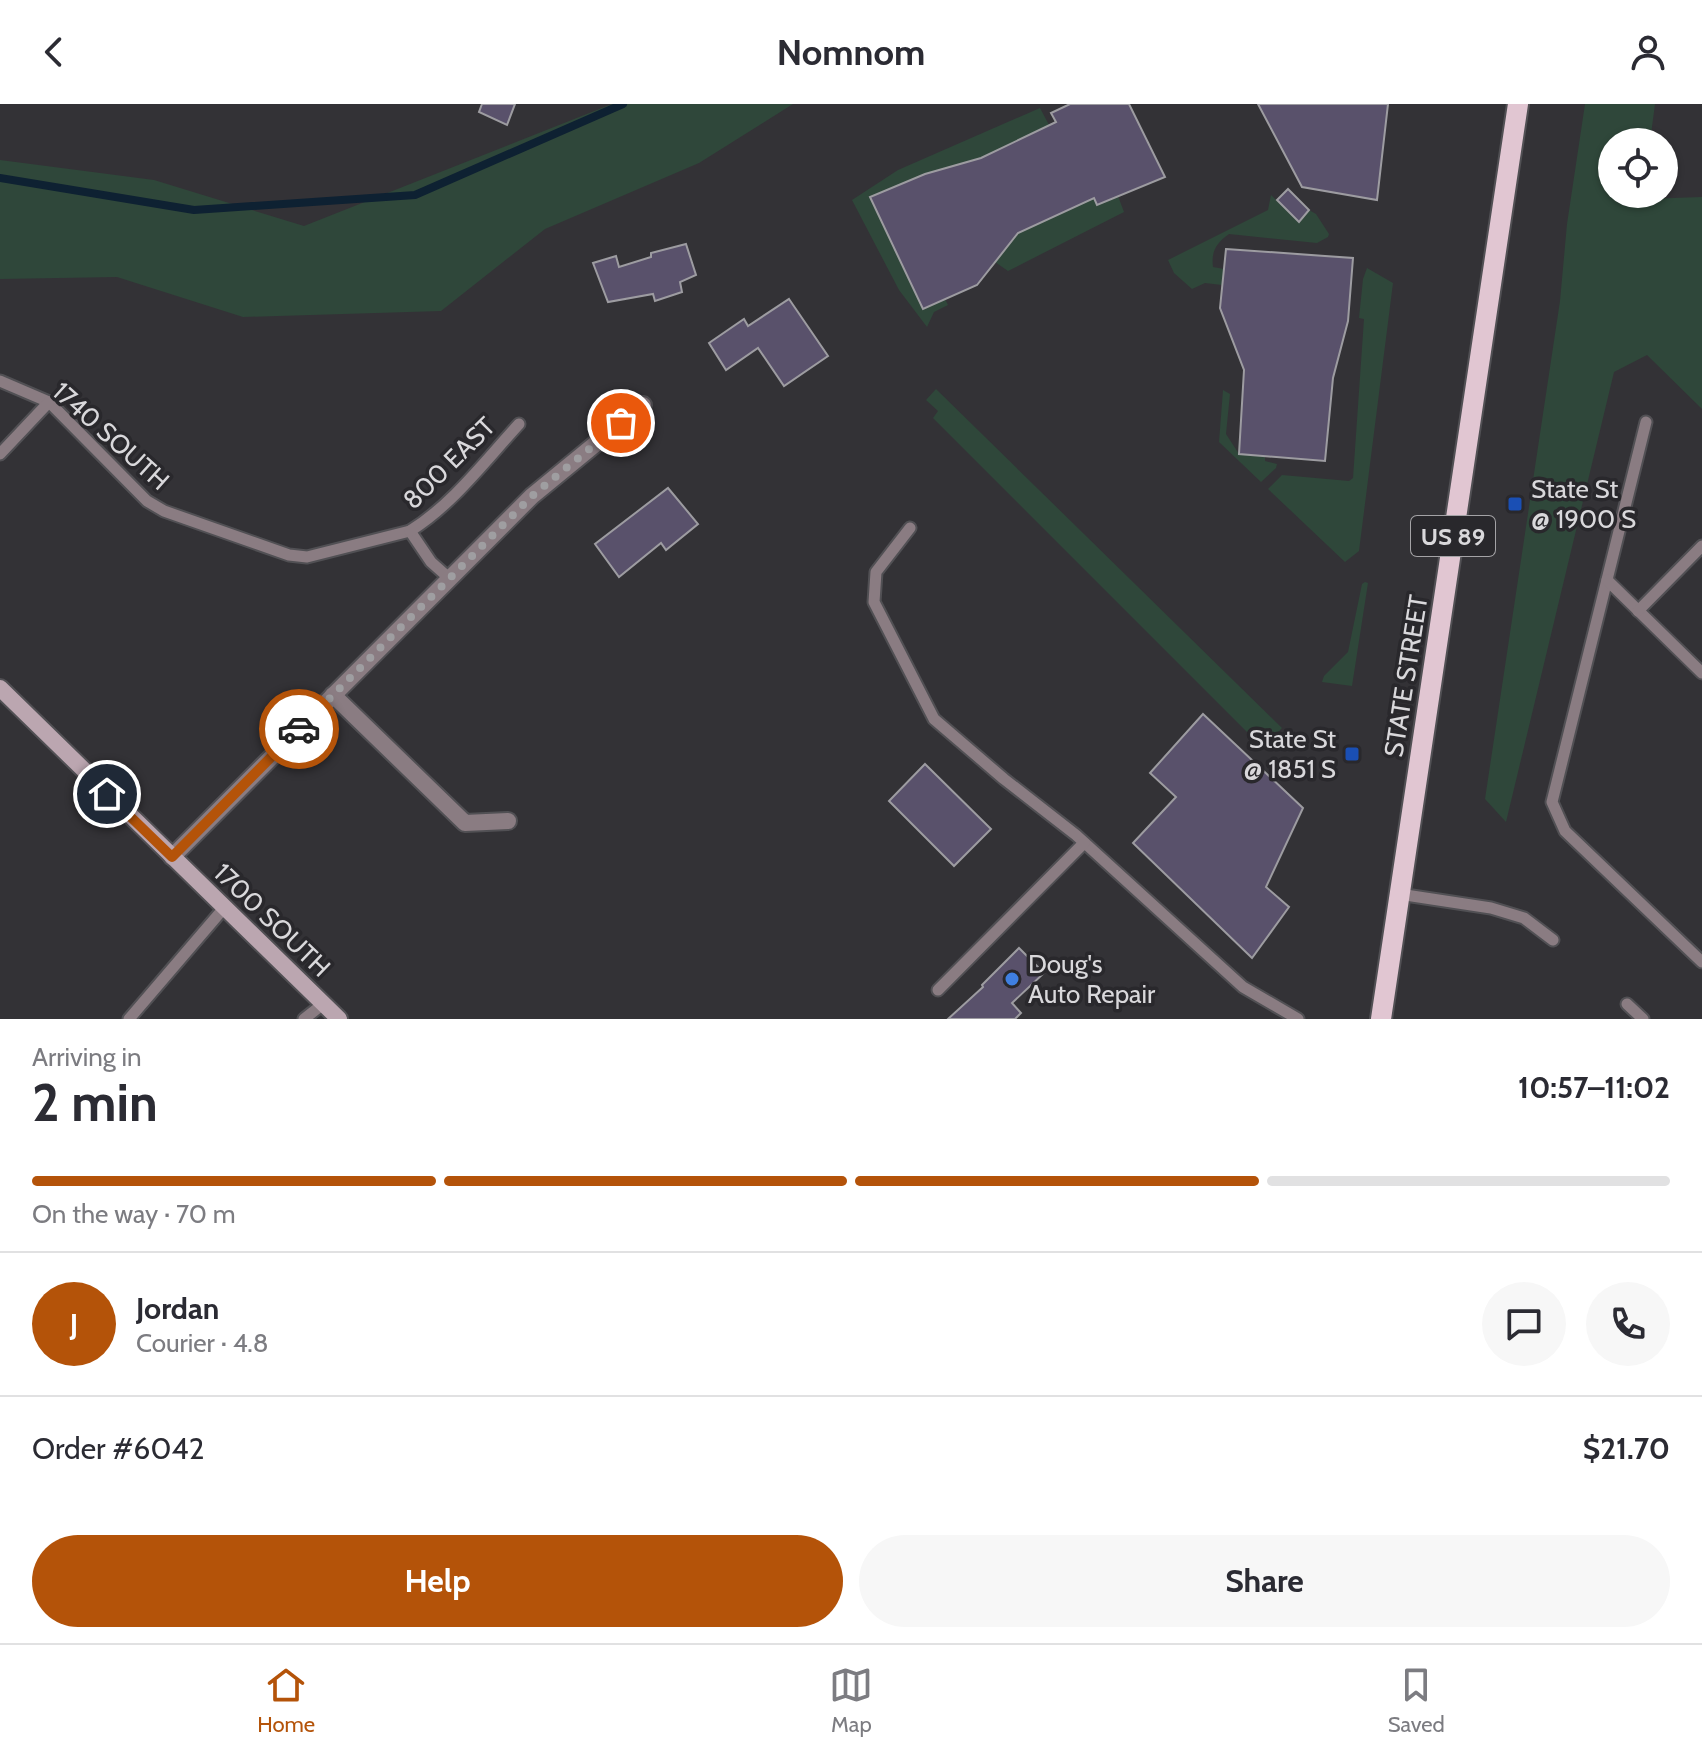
<!DOCTYPE html>
<meta charset="utf-8">
<style>
:root{--surface:#fff;--page:#f7f7f7;--text:#2b2b33;--muted:#7c7c81;--line:#e1e1e2;--accent:#b45309}
body{margin:0;font-family:Cabin,sans-serif;background:var(--page);color:var(--text);height:100vh;display:flex;flex-direction:column;font-size:30px;white-space:nowrap}
*{box-sizing:border-box;margin:0}
p{font-size:26px;color:var(--muted)}
.icon{flex:none;width:44px;height:44px;fill:none;stroke:currentColor;stroke-width:2;stroke-linecap:round;stroke-linejoin:round}
.map{position:relative;height:915px;overflow:hidden}
.sheet{display:flex;flex-direction:column;background:var(--surface);flex:1}
.sheet>*{flex:none}
.tools{position:absolute;left:1598px;top:24px;display:grid;gap:16px}
.tools a{display:grid;place-items:center;width:80px;height:80px;border-radius:50%;background:var(--surface);box-shadow:0 2px 6px #0004;font-size:40px}
.pin{position:absolute;display:grid;place-items:center;width:68px;height:68px;color:#fff;margin:-34px;border:4px solid #fff;border-radius:50%;box-shadow:0 2px 8px #0007}
.courier{position:absolute;display:grid;place-items:center;width:80px;height:80px;margin:-40px;border:6px solid #b45309;border-radius:50%;background:#fff;color:#222;box-shadow:0 2px 10px #0007}
.headline em{font-style:normal;font-weight:700}
.headline div{display:flex;flex-direction:column-reverse}
.headline{display:flex;align-items:center;justify-content:space-between;height:136px;padding:0 32px}
h1{font-size:52px;font-weight:700;line-height:60px}
.bar{display:grid;grid-template-columns:repeat(4,1fr);gap:12px 8px;align-content:center;height:96px;padding:0 32px}
.bar i{height:10px;border-radius:6px;background:var(--line)}
.bar .selected{background:var(--accent)}
.bar p{grid-column:span 4}
.line{display:flex;align-items:center;gap:20px;padding:0 32px;border-top:2px solid var(--line)}
.line div{flex:1}
.round{display:grid;place-items:center;flex:none;width:84px;height:84px;border-radius:42px;background:var(--page)}
.action{display:flex;gap:16px;margin-top:auto;padding:16px 32px}
.action a{flex:1;height:92px;border-radius:48px;background:var(--accent);color:#fff;font-size:32px;font-weight:700;line-height:92px;text-align:center}
.action a+a{background:var(--page);color:var(--text)}
header{display:flex;justify-content:space-between;align-items:center;height:104px;padding:0 32px;background:var(--surface);font-size:36px;font-weight:700}
.tab-bar{display:flex;justify-content:space-around;align-items:center;height:112px;border-top:2px solid var(--line);background:var(--surface);font-size:22px;color:var(--muted)}
.tab-bar a{display:grid;justify-items:center;gap:4px}
.tab-bar .selected{color:var(--accent)}
.map>svg:first-child{display:block}
.green{fill:#2f473a}
.lines{fill:none;stroke-linecap:round;stroke-linejoin:round}
.stream{stroke:#0e2132;stroke-width:8}
.building{fill:#59516b;stroke:#9d9ca1;stroke-width:2}
.lane-casing{stroke:#515054;stroke-width:15}
.street-casing{stroke:#515054;stroke-width:20}
.secondary-casing{stroke:#515054;stroke-width:20}
.primary-casing{stroke:#515054;stroke-width:24}
.lane{stroke:#8a7c82;stroke-width:11}
.street{stroke:#8a7c82;stroke-width:16}
.secondary{stroke:#bba6b0;stroke-width:16}
.primary{stroke:#e1c6d2;stroke-width:20}
.done{stroke:#9f9ea1;stroke-width:8;stroke-dasharray:0 14.4}
.route{stroke:#b45309;stroke-width:10}
.transit-dot{fill:#1a4fb4;stroke:#29282c;stroke-width:3}
.shop-dot{fill:#3f7fe0;stroke:#29282c;stroke-width:3}
.labels{text-anchor:middle;dominant-baseline:central;stroke-width:7;stroke-linejoin:round;paint-order:stroke}
.shield{fill:#29282c;stroke:#a4a3a6;stroke-width:2}
.shield-label{font-size:24px;font-weight:bold;fill:#d9d8db}
.street-label{font-size:26px;fill:#d9d8db;stroke:#29282c}
.poi-label{font-size:26px;fill:#d9d8db;stroke:#29282c;text-anchor:start}
</style>
<header><svg class="icon" aria-label="back" viewBox="0 0 24 24"><path d="M15 5l-7 7 7 7"/></svg>Nomnom<svg class="icon" aria-label="person" viewBox="0 0 24 24"><circle cx="12" cy="8" r="4"/><path d="M4 21q1-7 8-7t8 7"/></svg></header>
<div class="map">
<svg width="1702" height="915" viewBox="0 0 1702 915">
<rect width="100%" height="100%" fill="#333236"/>
<g class="green">
<polygon points="612,0 793,0 699,59 545,125 441,207 243,213 117,173 0,175 0,56 154,76 304,122"/>
<polygon points="1585,0 1655,0 1650,38 1612,38 1612,90 1643,90 1643,95 1702,93 1702,305 1647,251 1614,268 1506,718 1485,695 1560,197 1567,120"/>
<polygon points="1040,4 1049,21 981,54 925,70 870,93 923,205 945,195 948,201 934,208 927,223 899,186 852,96 898,66"/>
<path d="M1271,91L1298,117L1309,106L1316,110L1329,130L1328,133L1317,139L1229,130C1216,139 1211,148 1213,163L1224,165L1222,181L1205,179L1192,185L1174,169L1168,156L1268,106Z"/>
<polygon points="1118,92 1124,108 1008,167 995,158 1018,129 1094,94 1097,101"/>
<polygon points="1367,164 1393,179 1359,447 1345,458 1268,385 1282,371 1349,377 1353,374 1364,215 1359,214 1363,175"/>
<polygon points="936,285 1282,624 1263,644 933,314 938,307 926,296"/>
<polygon points="1223,286 1230,290 1226,330 1239,350 1265,352 1265,357 1277,360 1276,364 1261,378 1219,338"/>
<polygon points="1365,478 1368,479 1352,582 1322,578 1324,572 1348,548 1362,480"/>
</g>
<g class="lines">
<polyline class="stream" points="0,74 194,106 415,91 623,0"/>
</g>
<g class="building">
<polygon points="482,0 515,0 507,21 479,8"/>
<polygon points="1070,0 1129,0 1165,73 1097,101 1094,94 1018,129 977,181 923,205 870,93 925,70 981,54 1056,18 1051,9"/>
<polygon points="1258,0 1388,0 1377,96 1302,83"/>
<polygon points="1288,85 1309,106 1299,118 1277,96"/>
<polygon points="686,140 696,171 680,178 682,188 655,197 653,190 608,198 593,159 616,152 619,163 651,153 651,149"/>
<polygon points="1226,145 1353,154 1348,217 1333,274 1325,357 1239,350 1244,266 1220,204"/>
<polygon points="789,195 828,252 784,282 758,244 726,266 709,239 744,215 748,222"/>
<polygon points="668,384 698,420 666,446 661,439 619,473 595,440"/>
<polygon points="1203,610 1303,704 1266,783 1289,803 1252,854 1133,739 1176,693 1150,669"/>
<polygon points="925,660 991,725 954,762 889,697"/>
<polygon points="1019,844 1044,869 1012,899 1021,909 1015,915 948,915 983,883 982,881"/>
</g>
<g class="lines">
<defs>
<g id="lane">
<polyline points="0,277 49,298 147,397 164,407 289,451 307,453 410,427 431,458 449,474"/>
<polyline points="1646,318 1552,698 1565,727 1702,858"/>
<polyline points="0,350 49,298"/>
<polyline points="910,424 876,468 874,498 934,615 1004,675 1076,731 1243,883 1298,915"/>
<path d="M410,427C452,401 485,357 519,320"/>
<polyline points="1607,476 1702,569"/>
<polyline points="1638,507 1702,442"/>
<polyline points="1399,790 1491,804 1524,814 1553,836"/>
<polyline points="938,886 1084,739"/>
<polyline points="1627,900 1643,915"/>
<polyline points="129,915 224,804"/>
<polyline points="304,915 323,900"/>
</g>
<g id="street">
<polyline points="333,591 465,719 508,717"/>
<polyline points="172,753 532,392 643,301"/>
</g>
<polyline id="secondary" points="0,584 339,915"/>
<polyline id="primary" points="1381,915 1518,0"/>
</defs>
<use href="#lane" class="lane-casing"/>
<use href="#street" class="street-casing"/>
<use href="#secondary" class="secondary-casing"/>
<use href="#primary" class="primary-casing"/>
<use href="#lane" class="lane"/>
<use href="#street" class="street"/>
<use href="#secondary" class="secondary"/>
<use href="#primary" class="primary"/>
</g>
<g class="lines">
<polyline class="done" points="299,625 532,392 621,319"/>
<polyline class="route" points="107,690 172,753 299,625"/>
</g>
<g class="transit-dot">
<rect x="1507" y="392" width="16" height="16" rx="4"/>
<rect x="1344" y="642" width="16" height="16" rx="4"/>
</g>
<circle class="shop-dot" cx="1012" cy="875" r="8"/>
<g class="labels">
<rect class="shield" x="1411" y="412" width="84" height="40" rx="6"/>
<g class="shield-label">
<text x="1453" y="432">US 89</text>
</g>
<g class="street-label">
<text transform="translate(111 332) rotate(42)">1740 SOUTH</text>
<text transform="translate(449 359) rotate(-45)">800 EAST</text>
<text transform="translate(1406 572) rotate(-81)">STATE STREET</text>
<text transform="translate(272 816) rotate(44)">1700 SOUTH</text>
</g>
<g class="poi-label">
<text x="1531" y="385">State St<tspan x="1531" dy="30">@ 1900 S</tspan></text>
<text x="1336" y="635" text-anchor="end">State St<tspan x="1336" dy="30">@ 1851 S</tspan></text>
<text x="1028" y="860">Doug's<tspan x="1028" dy="30">Auto Repair</tspan></text>
</g>
</g>
</svg>
<div class="tools">
<a><svg class="icon" aria-label="locate" viewBox="0 0 24 24"><circle cx="12" cy="12" r="6"/><path d="M12 2v4M12 18v4M2 12h4M18 12h4"/></svg></a>
</div>
<div class="pin" style="left:621px;top:319px;background:#ea580c"><svg class="icon" aria-label="bag" viewBox="0 0 24 24"><path d="M5 8h14l-1 12H6zM9 8a3 3 0 0 1 6 0"/></svg></div>
<div class="pin" style="left:107px;top:690px;background:#1f2937"><svg class="icon" aria-label="home" viewBox="0 0 24 24"><path d="M3 11l9-7 9 7M6 9v11h12V9"/></svg></div>
<div class="courier" style="left:299px;top:625px"><svg class="icon" aria-label="car" viewBox="0 0 24 24"><path d="M5 17H2v-5l4-1 3-4h7l3 4 3 1v5h-3M9 17h6M6 11h13"/><circle cx="7" cy="17" r="2"/><circle cx="17" cy="17" r="2"/></svg></div>
</div>
<section class="sheet">
<div class="headline"><div><h1>2 min</h1><p>Arriving in</p></div><em>10:57–11:02</em></div>
<div class="bar"><i class="selected"></i><i class="selected"></i><i class="selected"></i><i></i><p>On the way · 70 m</p></div>
<div class="line" style="height:144px"><b class="round" style="background:var(--accent);color:#fff">J</b><div><b>Jordan</b><p>Courier · 4.8</p></div><a class="round"><svg class="icon" aria-label="chat" viewBox="0 0 24 24"><path d="M4 5h16v11H9l-5 4z"/></svg></a><a class="round"><svg class="icon" aria-label="phone" viewBox="0 0 24 24"><path d="M5 4h4l2 5-3 2q2 4 5 5l2-3 5 2v4C11 20 4 13 5 4z"/></svg></a></div>
<div class="line" style="height:104px"><div>Order #6042</div><b>$21.70</b></div>
<div class="action"><a>Help</a><a>Share</a></div>
</section>
<nav class="tab-bar">
<a class="selected"><svg class="icon" aria-label="home" viewBox="0 0 24 24"><path d="M3 11l9-7 9 7M6 9v11h12V9"/></svg>Home</a>
<a><svg class="icon" aria-label="map" viewBox="0 0 24 24"><path d="M3 6l6-2 6 2 6-2v14l-6 2-6-2-6 2zM9 4v14M15 6v14"/></svg>Map</a>
<a><svg class="icon" aria-label="saved" viewBox="0 0 24 24"><path d="M7 4h10v16l-5-4-5 4z"/></svg>Saved</a>
</nav>
